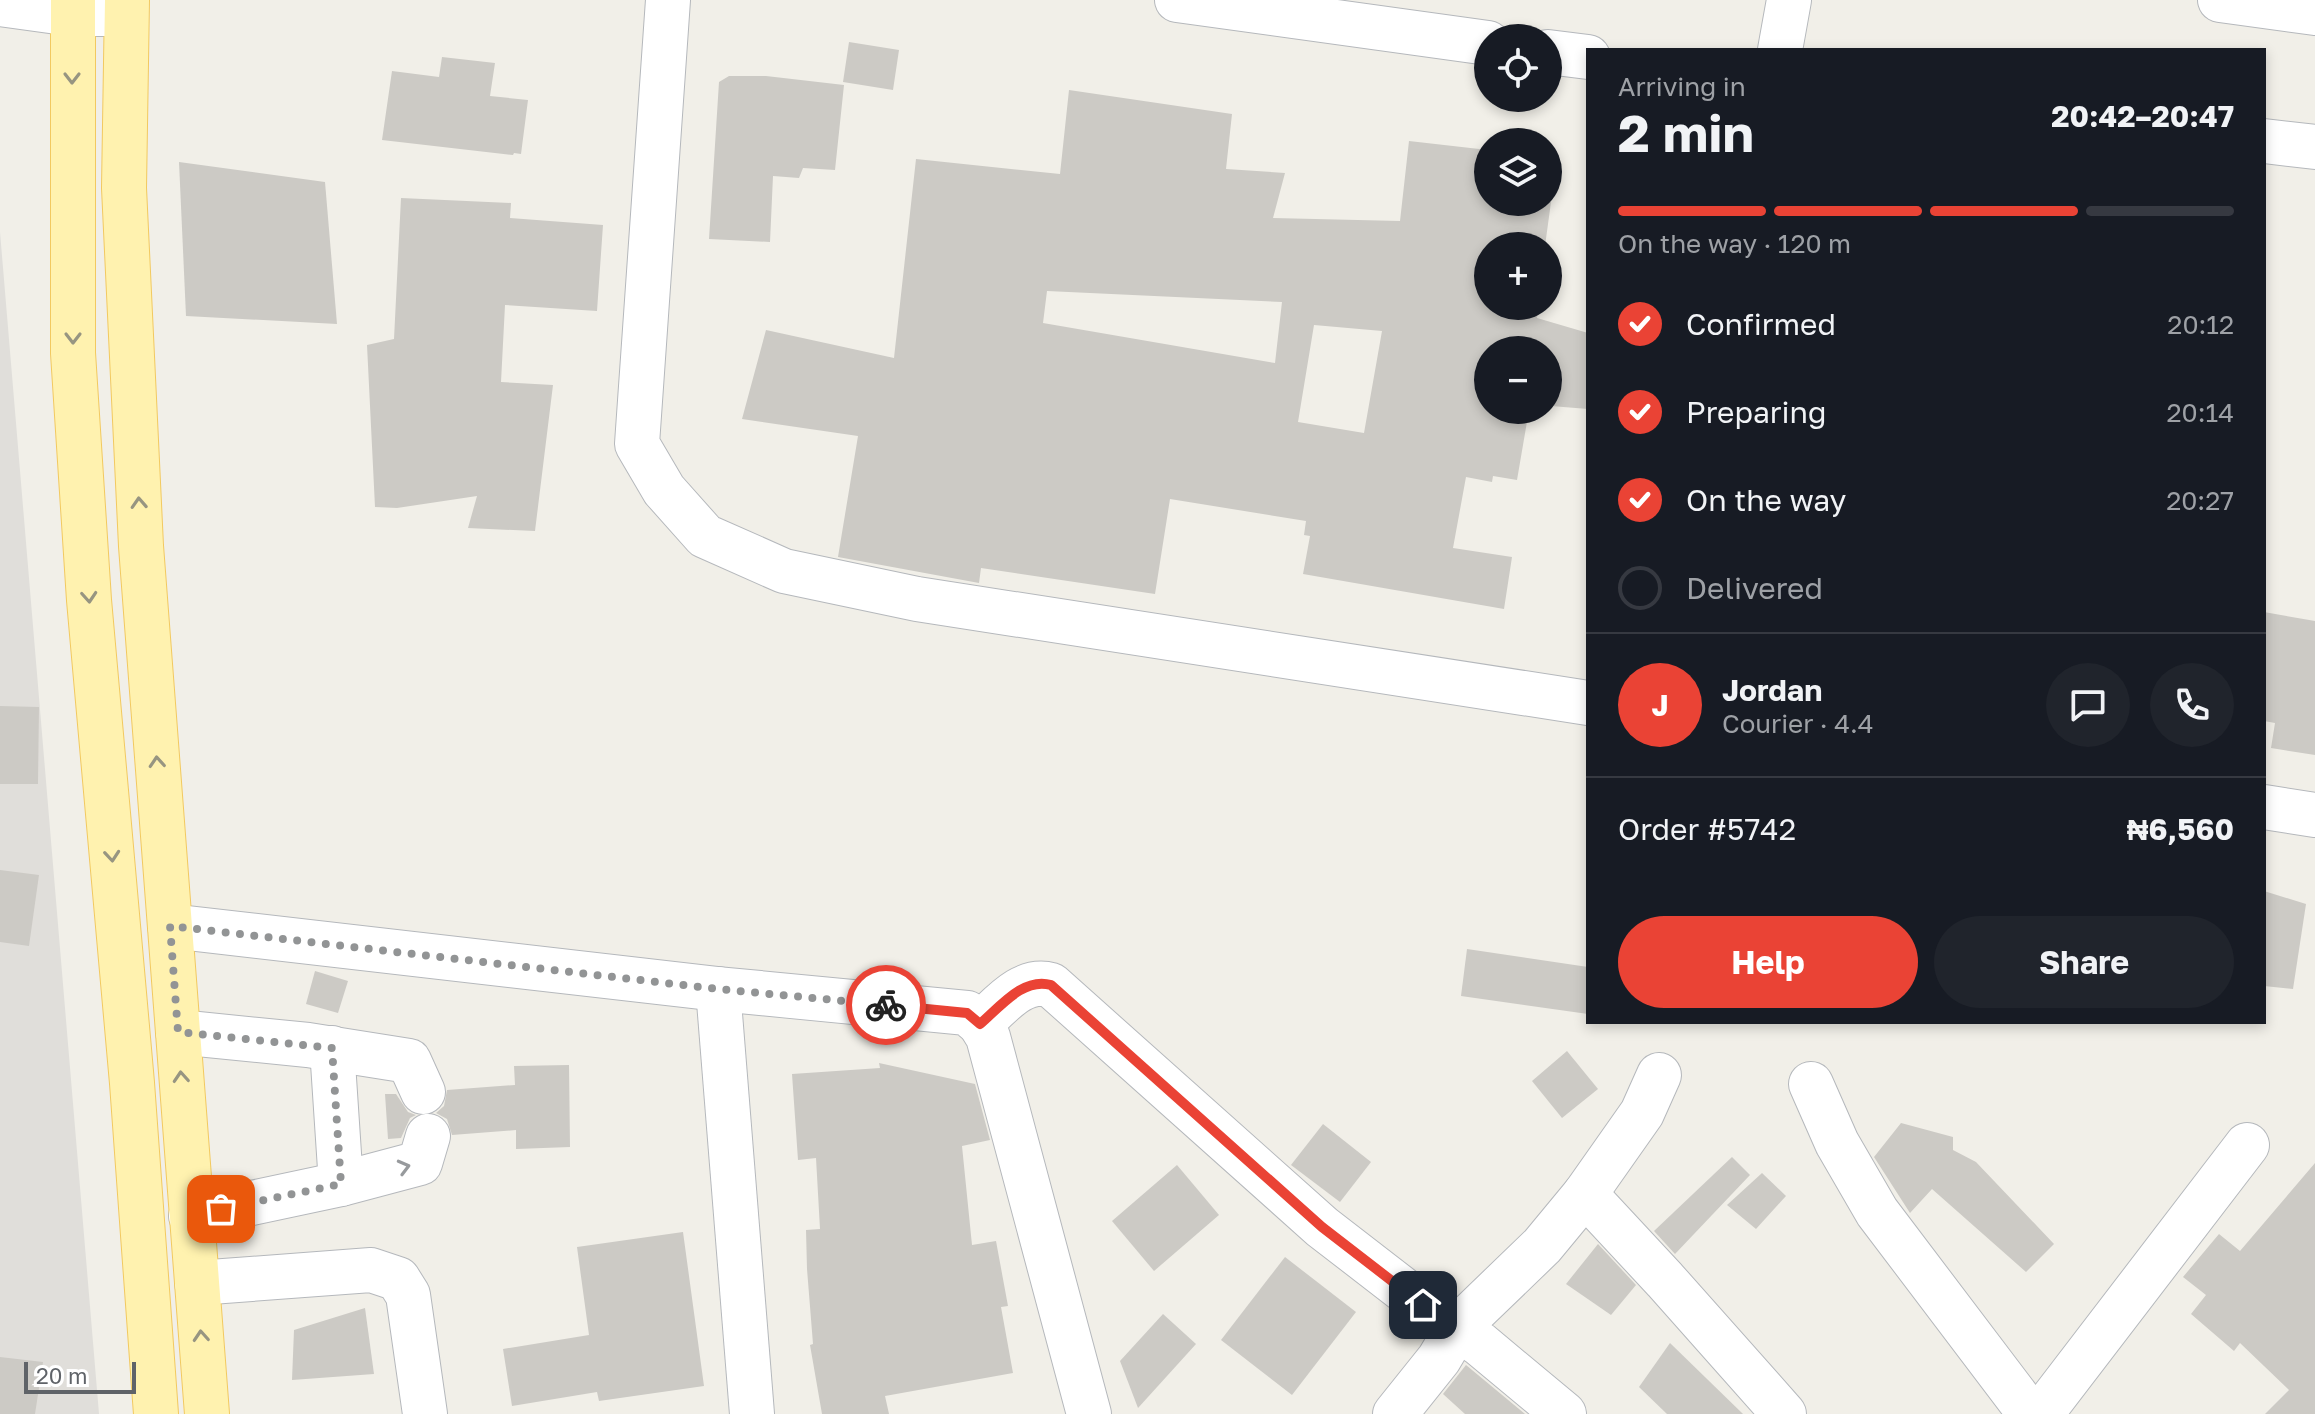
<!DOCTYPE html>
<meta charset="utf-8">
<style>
:root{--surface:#171b24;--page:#20242c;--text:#f1f3f6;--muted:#9ea1a6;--line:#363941;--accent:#ea4335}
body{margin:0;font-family:"Golos Text",sans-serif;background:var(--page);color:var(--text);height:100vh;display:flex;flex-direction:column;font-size:30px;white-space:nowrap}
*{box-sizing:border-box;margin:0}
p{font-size:26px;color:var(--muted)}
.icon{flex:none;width:44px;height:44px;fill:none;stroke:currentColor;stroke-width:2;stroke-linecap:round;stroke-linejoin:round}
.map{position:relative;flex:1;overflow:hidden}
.sheet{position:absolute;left:1586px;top:48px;width:680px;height:976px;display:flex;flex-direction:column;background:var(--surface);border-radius:0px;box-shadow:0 4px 12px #0003}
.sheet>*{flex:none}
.controls{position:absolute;left:1474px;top:24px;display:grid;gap:16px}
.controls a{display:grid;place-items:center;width:88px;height:88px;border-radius:50%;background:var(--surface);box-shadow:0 4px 12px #0003;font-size:40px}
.scale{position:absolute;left:24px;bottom:20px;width:112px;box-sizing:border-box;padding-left:8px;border:4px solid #5f6368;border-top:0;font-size:22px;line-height:28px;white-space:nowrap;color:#5f6368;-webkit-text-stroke:6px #fff;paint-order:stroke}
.pin{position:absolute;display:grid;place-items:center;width:68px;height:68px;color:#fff;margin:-34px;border-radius:16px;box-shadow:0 4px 12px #0006}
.courier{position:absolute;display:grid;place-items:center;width:80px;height:80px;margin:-40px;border:6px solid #ea4335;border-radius:50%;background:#fff;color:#222;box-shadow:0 2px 10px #0007}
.overview em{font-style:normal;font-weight:700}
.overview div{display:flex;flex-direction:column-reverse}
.overview{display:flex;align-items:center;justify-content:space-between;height:136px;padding:0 32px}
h1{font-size:52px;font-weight:700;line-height:60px}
.bar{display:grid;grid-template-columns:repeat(4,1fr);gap:12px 8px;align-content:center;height:96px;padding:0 32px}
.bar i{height:10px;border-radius:6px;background:var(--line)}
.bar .active{background:var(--accent)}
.bar p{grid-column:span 4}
.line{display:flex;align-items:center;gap:20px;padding:0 32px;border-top:2px solid var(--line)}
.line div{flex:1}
.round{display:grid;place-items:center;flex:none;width:84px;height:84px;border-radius:42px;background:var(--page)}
ol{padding:0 32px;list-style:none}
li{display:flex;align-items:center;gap:24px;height:88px}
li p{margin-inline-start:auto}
li .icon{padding:8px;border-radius:50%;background:var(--accent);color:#fff;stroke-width:4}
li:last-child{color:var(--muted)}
li i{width:44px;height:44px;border:4px solid var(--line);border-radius:50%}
.cta{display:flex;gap:16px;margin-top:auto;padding:16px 32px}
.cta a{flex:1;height:92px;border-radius:48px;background:var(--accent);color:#fff;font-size:32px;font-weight:700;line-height:92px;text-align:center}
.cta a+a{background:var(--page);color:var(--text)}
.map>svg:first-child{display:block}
.industrial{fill:#e0deda}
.building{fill:#cccac5;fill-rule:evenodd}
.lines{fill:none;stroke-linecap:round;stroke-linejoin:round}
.minor-casing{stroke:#b5b8bc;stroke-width:46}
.major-casing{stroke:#f2c960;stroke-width:46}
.minor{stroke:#fff;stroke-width:44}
.major{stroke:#fff2af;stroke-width:44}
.oneway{stroke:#979581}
.oneway2{stroke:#979a9d}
.done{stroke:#929495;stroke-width:8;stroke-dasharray:0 14.4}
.route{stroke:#ea4335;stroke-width:10}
</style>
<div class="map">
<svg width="2315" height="1414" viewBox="0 0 2315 1414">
<rect width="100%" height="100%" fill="#f1efe8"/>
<polygon class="industrial" points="0,232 99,1414 0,1414"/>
<g class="building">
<polygon points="849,42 899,50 893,90 843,82"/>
<polygon points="442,57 495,63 490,96 528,100 521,154 514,153 513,155 382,140 392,71 439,77"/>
<polygon points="729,76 766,76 844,85 835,170 803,168 799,178 773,176 770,242 709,239 719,82"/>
<path d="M1069,90L1232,114L1226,169L1285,173L1273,218L1400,221L1409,141L1488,150V202H1551L1545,246H1488V306H1538L1537,318L1588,333V409L1551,406L1550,350H1488V410H1529L1517,480L1493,476L1492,482L1466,477L1453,548L1512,557L1504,609L1303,574L1310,536L1304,535L1306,521L1170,499L1155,594L981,568L979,583L838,557L858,436L742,419L766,330L894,358L916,159L1060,174ZM1047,291L1282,302L1275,363L1043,323ZM1314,325L1382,331L1364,433L1298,422Z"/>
<polygon points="179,162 325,182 337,324 186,316"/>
<polygon points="401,198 511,203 510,218 603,225 597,311 505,305 501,382 553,385 535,531 468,528 477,496 397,508 375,507 367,345 394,339"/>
<polygon points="2264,612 2315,621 2315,755 2271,748 2275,723 2264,721"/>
<polygon points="0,706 39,707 38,784 0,784"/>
<polygon points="0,870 39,875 29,946 0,942"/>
<polygon points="2264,891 2306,904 2293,989 2264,986"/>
<polygon points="1467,949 1588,967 1588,1014 1461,996"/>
<polygon points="315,971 348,981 338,1013 306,1004"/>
<polygon points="1567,1051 1598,1089 1562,1118 1532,1081"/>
<polygon points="879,1063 975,1084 990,1140 962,1146 972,1245 996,1241 1008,1306 1001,1307 1013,1373 885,1396 889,1414 822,1414 810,1345 813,1344 807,1269 806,1230 820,1229 816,1158 798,1160 792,1074 880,1068"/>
<polygon points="569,1065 570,1147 516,1149 516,1130 452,1135 447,1119 436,1113 444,1106 447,1090 515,1085 514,1066"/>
<polygon points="385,1094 396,1094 408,1112 416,1115 410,1118 401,1138 388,1139"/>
<polygon points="1901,1123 1953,1137 1953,1150 1976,1162 2054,1244 2026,1272 1932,1189 1910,1213 1874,1157"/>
<polygon points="1323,1124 1371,1162 1340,1202 1291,1165"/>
<polygon points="1732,1157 1750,1175 1675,1254 1654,1231"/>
<polygon points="2315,1163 2315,1414 2265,1414 2289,1390 2240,1343 2234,1351 2191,1314 2206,1295 2183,1277 2219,1234 2240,1251"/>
<polygon points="1177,1165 1219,1215 1154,1271 1112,1221"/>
<polygon points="1762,1173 1786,1196 1756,1229 1727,1205"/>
<polygon points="683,1232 704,1386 599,1401 597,1392 512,1406 503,1349 589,1335 577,1247"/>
<polygon points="1598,1244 1636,1285 1611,1315 1566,1284"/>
<polygon points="1285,1257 1356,1312 1292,1395 1221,1340"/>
<polygon points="365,1308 374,1374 292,1380 294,1330"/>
<polygon points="1163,1314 1196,1344 1138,1408 1120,1361"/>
<polygon points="1670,1343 1743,1414 1667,1414 1639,1387"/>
<polygon points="0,1357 43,1362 35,1414 0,1414"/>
<polygon points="1466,1365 1525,1414 1465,1414 1443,1394"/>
</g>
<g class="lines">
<defs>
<g id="minor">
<polyline points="668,0 637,444 664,490 705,536 784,571 917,599 1588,703"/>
<polyline points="1177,0 1488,43"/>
<polyline points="2220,0 2315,13"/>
<polyline points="0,4 72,14 126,14"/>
<polyline points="1780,50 1789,0"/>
<polyline points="1548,52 1588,57"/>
<polyline points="2264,141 2315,147"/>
<polyline points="2264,807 2315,815"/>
<polyline points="170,926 718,989 967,1013 980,1024 988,1037 1089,1414"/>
<polyline points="718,989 752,1414"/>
<path d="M980,1024C1000,1006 1022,977 1051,985L1322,1227L1423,1305L1480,1344L1564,1414"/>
<polyline points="178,1032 308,1045 409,1061 423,1092"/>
<polyline points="332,1048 341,1184"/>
<polyline points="1811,1084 1837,1143 1877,1212 2030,1414"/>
<polyline points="1585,1194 1642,1113 1659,1075"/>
<polyline points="191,1216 341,1184 420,1163 428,1136"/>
<polyline points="197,1283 371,1270 398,1279 408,1295 425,1414"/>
<polyline points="1395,1414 1439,1359 1458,1327 1542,1246 1585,1194 1665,1280 1784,1414"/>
<polyline points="2041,1414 2247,1145"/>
</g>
<g id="major">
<polyline points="73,0 73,353 89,600 132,1083 156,1414"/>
<polyline points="127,0 124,188 141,546 207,1414"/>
</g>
</defs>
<use href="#minor" class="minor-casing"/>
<use href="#major" class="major-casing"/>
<use href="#minor" class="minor"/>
<use href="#major" class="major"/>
</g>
<defs><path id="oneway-chevron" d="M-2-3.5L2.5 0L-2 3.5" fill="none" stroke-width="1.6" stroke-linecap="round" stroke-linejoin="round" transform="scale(2)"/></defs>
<g class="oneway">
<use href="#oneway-chevron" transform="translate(72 78) rotate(90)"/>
<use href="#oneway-chevron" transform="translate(73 338) rotate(90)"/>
<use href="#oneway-chevron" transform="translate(139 503) rotate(-93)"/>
<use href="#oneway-chevron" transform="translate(89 597) rotate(86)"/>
<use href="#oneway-chevron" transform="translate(157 762) rotate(-94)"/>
<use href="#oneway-chevron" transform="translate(112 856) rotate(85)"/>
<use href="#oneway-chevron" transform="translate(181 1077) rotate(-94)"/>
<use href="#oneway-chevron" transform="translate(201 1336) rotate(-94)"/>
</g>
<use class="oneway2" href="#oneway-chevron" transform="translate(404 1167) rotate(-15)"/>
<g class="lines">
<polyline class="done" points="221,1209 341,1184 332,1048 178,1032 170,926 718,989 886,1005"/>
<path class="route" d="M886,1005L967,1013L980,1024C1000,1007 1023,977 1051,985L1322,1227L1423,1305"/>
</g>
</svg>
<div class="controls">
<a><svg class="icon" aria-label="locate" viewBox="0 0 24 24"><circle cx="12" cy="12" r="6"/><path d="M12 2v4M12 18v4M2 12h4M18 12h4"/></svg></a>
<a><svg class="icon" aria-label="layers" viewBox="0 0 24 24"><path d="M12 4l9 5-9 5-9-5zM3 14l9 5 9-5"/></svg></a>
<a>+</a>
<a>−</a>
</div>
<div class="scale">20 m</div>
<div class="pin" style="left:221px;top:1209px;background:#ea580c"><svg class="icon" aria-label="bag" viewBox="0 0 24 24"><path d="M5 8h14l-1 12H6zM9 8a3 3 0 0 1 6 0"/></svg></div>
<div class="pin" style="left:1423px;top:1305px;background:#1f2937"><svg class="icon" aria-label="home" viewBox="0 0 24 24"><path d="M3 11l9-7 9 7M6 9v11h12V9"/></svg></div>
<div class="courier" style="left:886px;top:1005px"><svg class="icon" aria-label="bike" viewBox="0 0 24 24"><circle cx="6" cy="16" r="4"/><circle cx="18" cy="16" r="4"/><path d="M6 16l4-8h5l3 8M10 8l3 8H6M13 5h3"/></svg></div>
<section class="sheet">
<div class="overview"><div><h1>2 min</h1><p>Arriving in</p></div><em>20:42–20:47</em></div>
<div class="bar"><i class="active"></i><i class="active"></i><i class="active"></i><i></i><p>On the way · 120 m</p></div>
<ol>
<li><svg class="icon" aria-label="check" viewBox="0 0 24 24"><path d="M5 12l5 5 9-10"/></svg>Confirmed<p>20:12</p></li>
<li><svg class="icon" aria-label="check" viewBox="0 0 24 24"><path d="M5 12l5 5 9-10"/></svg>Preparing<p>20:14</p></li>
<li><svg class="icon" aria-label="check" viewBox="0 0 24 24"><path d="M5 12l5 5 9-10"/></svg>On the way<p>20:27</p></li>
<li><i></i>Delivered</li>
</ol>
<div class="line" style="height:144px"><b class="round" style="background:var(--accent);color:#fff">J</b><div><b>Jordan</b><p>Courier · 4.4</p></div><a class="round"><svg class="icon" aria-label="chat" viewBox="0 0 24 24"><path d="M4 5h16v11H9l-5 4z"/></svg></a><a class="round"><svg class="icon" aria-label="phone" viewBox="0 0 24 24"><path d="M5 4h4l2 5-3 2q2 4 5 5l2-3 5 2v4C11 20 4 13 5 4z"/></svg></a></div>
<div class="line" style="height:104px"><div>Order #5742</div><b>₦6,560</b></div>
<div class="cta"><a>Help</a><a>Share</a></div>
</section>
</div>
